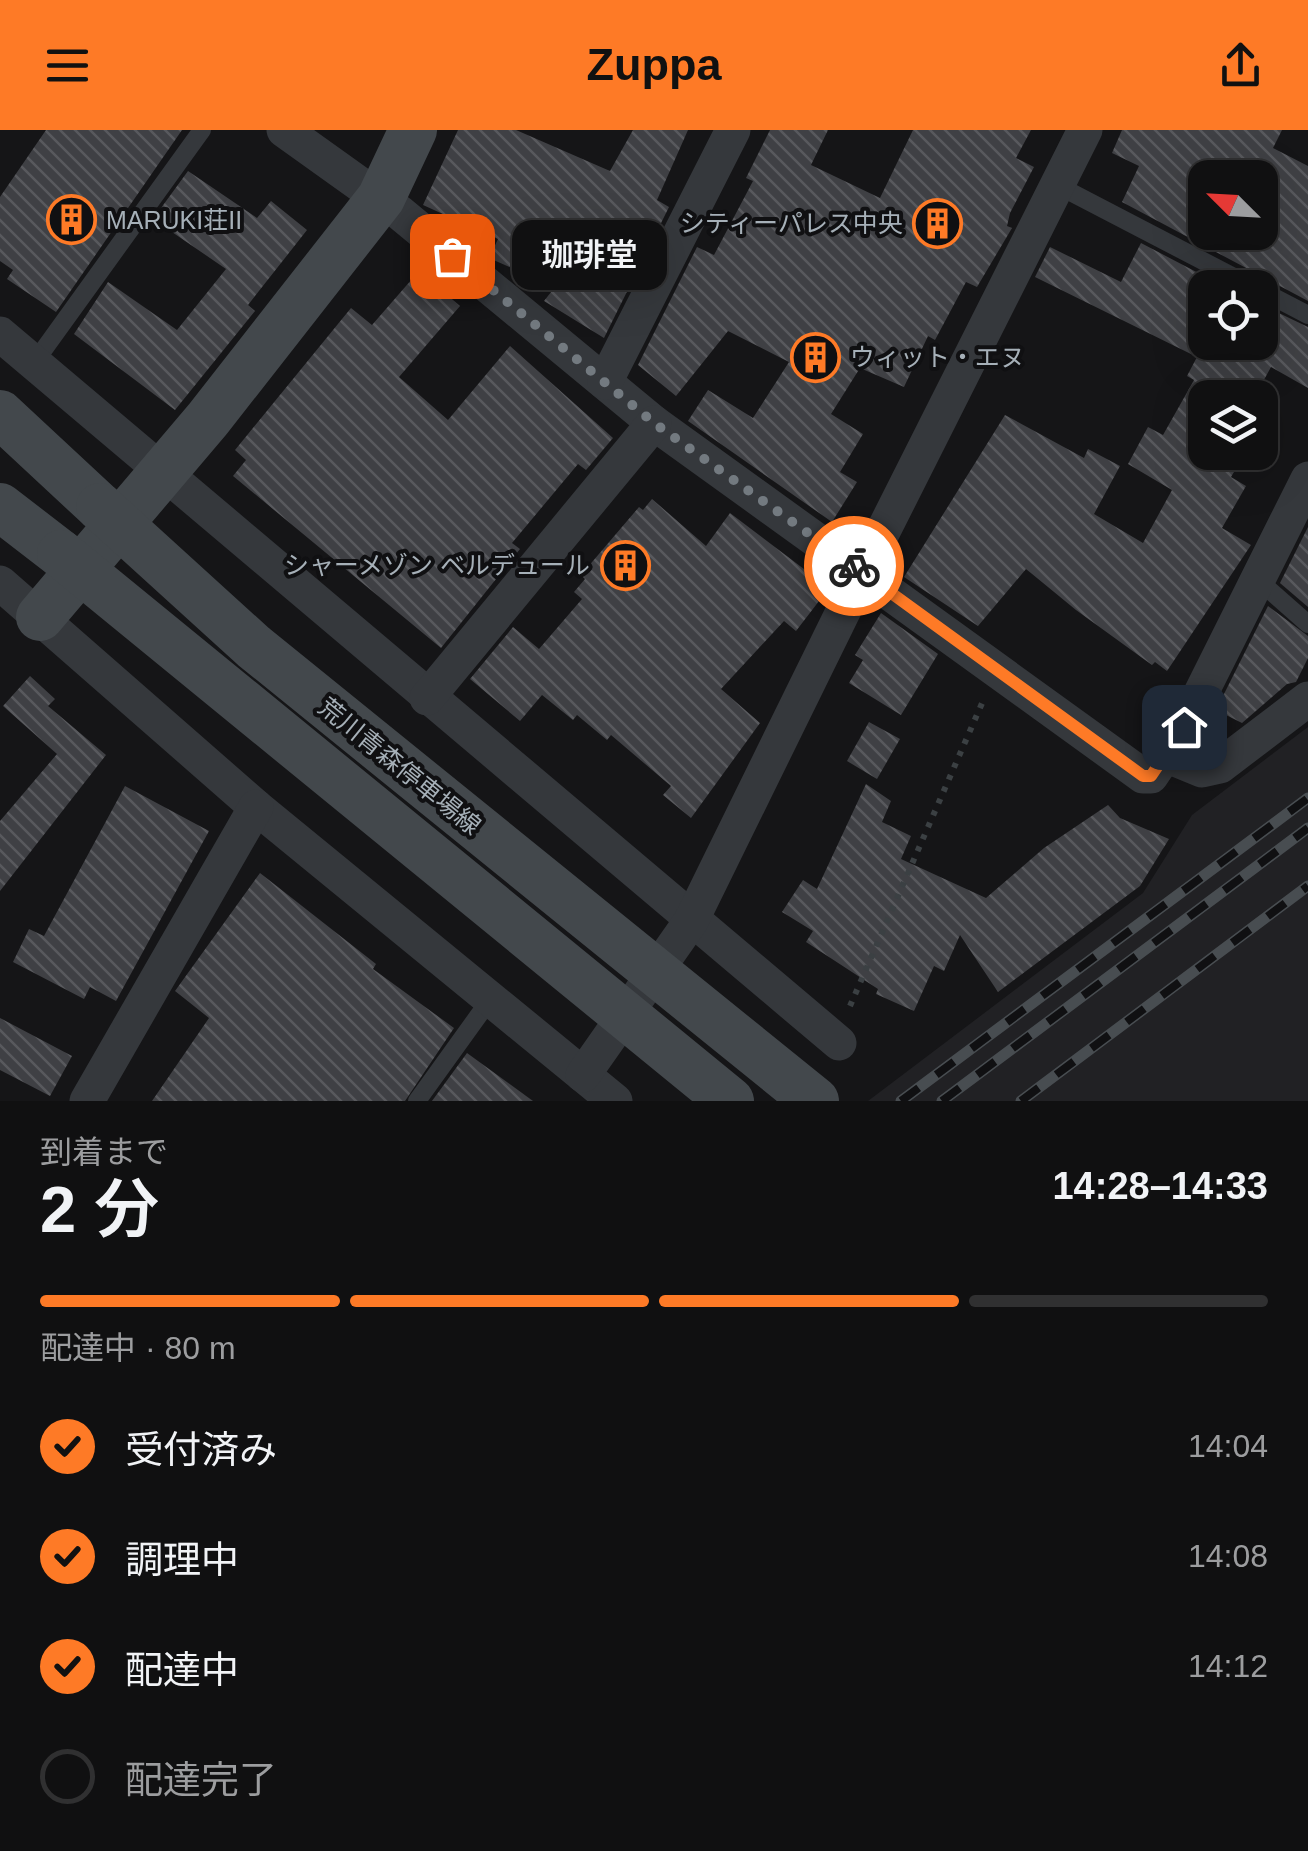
<!DOCTYPE html>
<html lang="ja">
<meta charset="utf-8">
<style>
:root{--surface:#101011;--page:#19191a;--text:#f1f3f6;--muted:#9c9d9f;--line:#303031;--accent:#fe7a26}
body{margin:0;font-family:Arial,"Noto Sans JP",sans-serif;background:var(--page);color:var(--text);height:100vh;display:flex;flex-direction:column;font-size:38px;white-space:nowrap}
*{box-sizing:border-box;margin:0}
p{font-size:32px;color:var(--muted)}
.icon{flex:none;width:55px;height:55px;fill:none;stroke:currentColor;stroke-width:2;stroke-linecap:round;stroke-linejoin:round}
.map{position:relative;height:971px;overflow:hidden}
.sheet{display:flex;flex-direction:column;background:var(--surface);flex:1}
.sheet>*{flex:none}
.needle{width:65px;rotate:294deg}
.buttons{position:absolute;left:1188px;top:30px;display:grid;gap:20px}
.buttons a{display:grid;place-items:center;width:90px;height:90px;border-radius:20px;background:var(--surface);box-shadow:0 10px 40px #0002,0 0 0 2px var(--line);font-size:50px}
.pin{position:absolute;display:grid;place-items:center;width:85px;height:85px;color:#fff;margin:-42px;border-radius:20px;box-shadow:0 5px 15px #0006}
.courier{position:absolute;display:grid;place-items:center;width:100px;height:100px;margin:-50px;border:8px solid #fe7a26;border-radius:50%;background:#fff;color:#222;box-shadow:0 2px 12px #0007}
.bubble{position:absolute;height:70px;border-radius:20px;background:var(--surface);box-shadow:0 10px 40px #0002,0 0 0 2px var(--line);font-size:32px;font-weight:600;line-height:70px;text-align:center}
.overview em{font-style:normal;font-weight:600}
.overview div{display:flex;flex-direction:column-reverse}
.overview{display:flex;align-items:center;justify-content:space-between;height:170px;padding:0 40px}
h1{font-size:65px;font-weight:600;line-height:75px}
.bar{display:grid;grid-template-columns:repeat(4,1fr);gap:15px 10px;align-content:center;height:120px;padding:0 40px}
.bar i{height:12px;border-radius:8px;background:var(--line)}
.bar .on{background:var(--accent)}
.bar p{grid-column:span 4}
ol{padding:0 40px;list-style:none}
li{display:flex;align-items:center;gap:30px;height:110px}
li p{margin-inline-start:auto}
li .icon{padding:10px;border-radius:50%;background:var(--accent);color:#111;stroke-width:4}
li:last-child{color:var(--muted)}
li i{width:55px;height:55px;border:5px solid var(--line);border-radius:50%}
header{display:flex;justify-content:space-between;align-items:center;height:130px;padding:0 40px;background:var(--accent);color:#111;font-size:45px;font-weight:600}
.map>svg:first-child{display:block}
.built{fill:#212124}
.building{fill:url(#building-back-hatch);fill-rule:evenodd}
.lines{fill:none;stroke-linecap:round;stroke-linejoin:round}
.path{stroke:#3b4043;stroke-width:6;stroke-dasharray:5 8;stroke-linecap:butt}
.lane{stroke:#35383c;stroke-width:18}
.street{stroke:#35383c;stroke-width:35}
.secondary{stroke:#43484c;stroke-width:48}
.rail-casing{stroke:#484d51;stroke-width:11}
.rail{stroke:#101012;stroke-width:8;stroke-dasharray:22;stroke-linecap:butt}
.secondary-bridge{stroke:#43484c;stroke-width:48}
.done{stroke:#737a80;stroke-width:10;stroke-dasharray:0 18}
.route{stroke:#fe7a26;stroke-width:12}
.labels{text-anchor:middle;dominant-baseline:central;stroke-width:8;stroke-linejoin:round;paint-order:stroke}
.poi-label{font-size:25px;fill:#a6b0b8;stroke:#101012;text-anchor:start}
.street-label{font-size:25px;fill:#a6b0b8;stroke:#101012}
</style>
<header><svg class="icon" aria-label="menu" viewBox="0 0 24 24"><path d="M4 6h16M4 12h16M4 18h16"/></svg>Zuppa<svg class="icon" aria-label="share" viewBox="0 0 24 24"><path d="M12 15V3M7 8l5-5 5 5M5 13v7h14v-7"/></svg></header>
<div class="map">
<svg width="1308" height="971" viewBox="0 0 1308 971">
<defs>
<pattern id="building-back-hatch" width="6" height="6" patternUnits="userSpaceOnUse" patternTransform="scale(2.5)"><rect width="6" height="6" fill="#3f4044"/><path d="M-1 5l2 2M0 0l6 6M5-1l2 2" fill="none" stroke="#58595d"/></pattern>
</defs>
<rect width="100%" height="100%" fill="#151517"/>
<polygon class="built" points="1308,597 1308,971 868,971 1143,763 1192,685"/>
<g class="building">
<polygon points="46,0 182,0 56,182 7,149 13,140 0,131 0,67"/>
<polygon points="458,0 516,0 610,41 633,0 688,0 657,70 669,77 604,208 544,171 555,157 489,128 498,109 423,75"/>
<polygon points="770,0 828,0 811,35 880,68 913,0 1031,0 1016,28 1034,37 1010,83 1007,96 1012,98 977,157 966,152 935,210 928,206 904,257 860,238 831,284 863,304 840,342 857,352 832,392 688,291 708,260 753,288 789,232 728,201 676,266 638,235 697,117 714,125 753,51 746,48"/>
<path d="M1122,0H1282L1273,18L1308,36V171L1122,72L1139,36L1112,23ZM1205,48H1260V102H1205Z"/>
<polygon points="188,41 257,88 271,71 307,100 248,175 255,181 175,280 74,204 108,152 177,200 226,139 153,89"/>
<polygon points="1141,113 1227,158 1205,158 1205,212 1260,212 1260,174 1308,197 1308,258 1271,237 1254,268 1205,268 1205,322 1246,322 1231,347 1246,356 1222,398 1251,415 1167,541 1155,532 1152,535 1076,480 1026,439 978,496 904,447 1005,285 1084,328 1088,319 1120,336 1094,384 1143,413 1172,360 1128,334 1148,297 1163,305 1194,250 1187,246 1197,227 1035,147 1050,117 1121,152"/>
<polygon points="419,141 460,176 399,247 448,290 510,216 613,308 586,340 578,334 512,413 520,419 441,518 233,346 246,330 235,320 351,178 372,195"/>
<polygon points="652,369 706,416 730,383 829,458 796,501 784,491 721,559 760,593 691,688 663,665 671,656 611,605 607,610 577,585 573,590 542,565 520,591 470,549 513,497 539,519 582,469 574,462 585,449 581,445 639,377 643,380"/>
<polygon points="1308,397 1308,477 1280,453"/>
<polygon points="1268,476 1308,506 1308,528 1296,552 1287,554 1242,593 1216,580"/>
<polygon points="881,483 938,524 901,585 849,553 863,530 855,525"/>
<polygon points="30,546 55,569 48,576 106,625 0,761 0,691 57,624 3,576"/>
<polygon points="869,592 900,609 877,649 847,631"/>
<polygon points="866,654 891,671 882,692 911,706 901,729 986,768 1044,718 1108,675 1120,688 1169,709 1140,756 998,862 960,805 944,841 934,836 914,881 876,864 878,859 806,812 813,801 782,782 803,750 817,759"/>
<polygon points="125,656 209,701 116,871 90,857 84,869 13,832 29,799 44,806"/>
<polygon points="260,743 376,834 373,839 454,898 405,971 152,971 209,888 175,861"/>
<polygon points="0,888 72,926 50,966 0,940"/>
<polygon points="467,923 533,971 432,971"/>
</g>
<g class="lines">
<polyline class="path" points="850,876 983,571"/>
<g class="lane">
<polyline points="1057,55 1255,158"/>
<polyline points="1260,160 1308,185"/>
<polyline points="34,233 202,0"/>
<polyline points="1257,449 1308,494"/>
<polyline points="417,971 489,871"/>
</g>
<g class="street">
<polyline points="284,0 400,83 654,293 862,443 1085,0"/>
<polyline points="0,204 839,913"/>
<polyline points="605,252 733,0"/>
<polyline points="0,453 256,677 615,971"/>
<polyline points="427,568 654,293"/>
<polyline points="1168,626 1202,640 1220,636 1308,569"/>
<polyline points="583,945 691,791 862,443 1143,646 1151,646 1184,597 1308,349"/>
<polyline points="87,971 256,677"/>
</g>
<g class="secondary">
<polyline points="0,284 100,377"/>
<polyline points="0,377 61,424"/>
<polyline points="40,487 208,289 381,68 413,0"/>
</g>
<defs>
<g id="rail">
<polyline points="901,971 1308,668"/>
<polyline points="942,971 1308,698"/>
<polyline points="1021,971 1308,756"/>
</g>
</defs>
<use href="#rail" class="rail-casing"/>
<use href="#rail" class="rail"/>
<g class="secondary-bridge">
<polyline points="100,377 254,517 815,971"/>
<polyline points="61,424 730,971"/>
</g>
</g>
<g class="lines">
<polyline class="done" points="452,126 654,293 854,436"/>
<polyline class="route" points="854,436 1143,646 1151,646 1184,597"/>
</g>
<defs>
<symbol id="building-ring" viewBox="-11 -11 22 22"><circle r="9.5" fill="#101012" stroke="#fe7a26" stroke-width="1.5"/><path d="M-4-6H4V6H1V3H-1V6H-4ZM-2.5-4.3h1.7v1.8h-1.7ZM.8-4.3h1.7v1.8H.8ZM-2.5-1h1.7V.8h-1.7ZM.8-1h1.7V.8H.8Z" fill="#fe7a26"/></symbol>
</defs>
<g fill-rule="evenodd">
<use href="#building-ring" x="44" y="62" width="55" height="55"/>
<use href="#building-ring" x="910" y="66" width="55" height="55"/>
<use href="#building-ring" x="788" y="200" width="55" height="55"/>
<use href="#building-ring" x="598" y="408" width="55" height="55"/>
</g>
<g class="labels">
<g class="poi-label">
<text x="106" y="90">MARUKI荘II</text>
<text x="903" y="93" text-anchor="end">シティーパレス中央</text>
<text x="850" y="227">ウィット・エヌ</text>
<text x="590" y="435" text-anchor="end">シャーメゾン ベルデュール</text>
</g>
<g class="street-label">
<text transform="translate(400 636) rotate(39)">荒川青森停車場線</text>
</g>
</g>
</svg>
<div class="buttons">
<a><svg class="needle" viewBox="-14 -14 28 28"><path d="M0-13l5 13h-10z" fill="#e53935"/><path d="M0 13l5-13h-10z" fill="#9c9d9f"/></svg></a>
<a><svg class="icon" aria-label="locate" viewBox="0 0 24 24"><circle cx="12" cy="12" r="6"/><path d="M12 2v4M12 18v4M2 12h4M18 12h4"/></svg></a>
<a><svg class="icon" aria-label="layers" viewBox="0 0 24 24"><path d="M12 4l9 5-9 5-9-5zM3 14l9 5 9-5"/></svg></a>
</div>
<div class="pin" style="left:452px;top:126px;background:#ea580c"><svg class="icon" aria-label="bag" viewBox="0 0 24 24"><path d="M5 8h14l-1 12H6zM9 8a3 3 0 0 1 6 0"/></svg></div>
<div class="pin" style="left:1184px;top:597px;background:#1f2937"><svg class="icon" aria-label="home" viewBox="0 0 24 24"><path d="M3 11l9-7 9 7M6 9v11h12V9"/></svg></div>
<div class="courier" style="left:854px;top:436px"><svg class="icon" aria-label="bike" viewBox="0 0 24 24"><circle cx="6" cy="16" r="4"/><circle cx="18" cy="16" r="4"/><path d="M6 16l4-8h5l3 8M10 8l3 8H6M13 5h3"/></svg></div>
<div class="bubble" style="left:512px;top:90px;width:155px">珈琲堂</div>
</div>
<section class="sheet">
<div class="overview"><div><h1>2 分</h1><p>到着まで</p></div><em>14:28–14:33</em></div>
<div class="bar"><i class="on"></i><i class="on"></i><i class="on"></i><i></i><p>配達中 · 80 m</p></div>
<ol>
<li><svg class="icon" aria-label="check" viewBox="0 0 24 24"><path d="M5 12l5 5 9-10"/></svg>受付済み<p>14:04</p></li>
<li><svg class="icon" aria-label="check" viewBox="0 0 24 24"><path d="M5 12l5 5 9-10"/></svg>調理中<p>14:08</p></li>
<li><svg class="icon" aria-label="check" viewBox="0 0 24 24"><path d="M5 12l5 5 9-10"/></svg>配達中<p>14:12</p></li>
<li><i></i>配達完了</li>
</ol>
</section>
